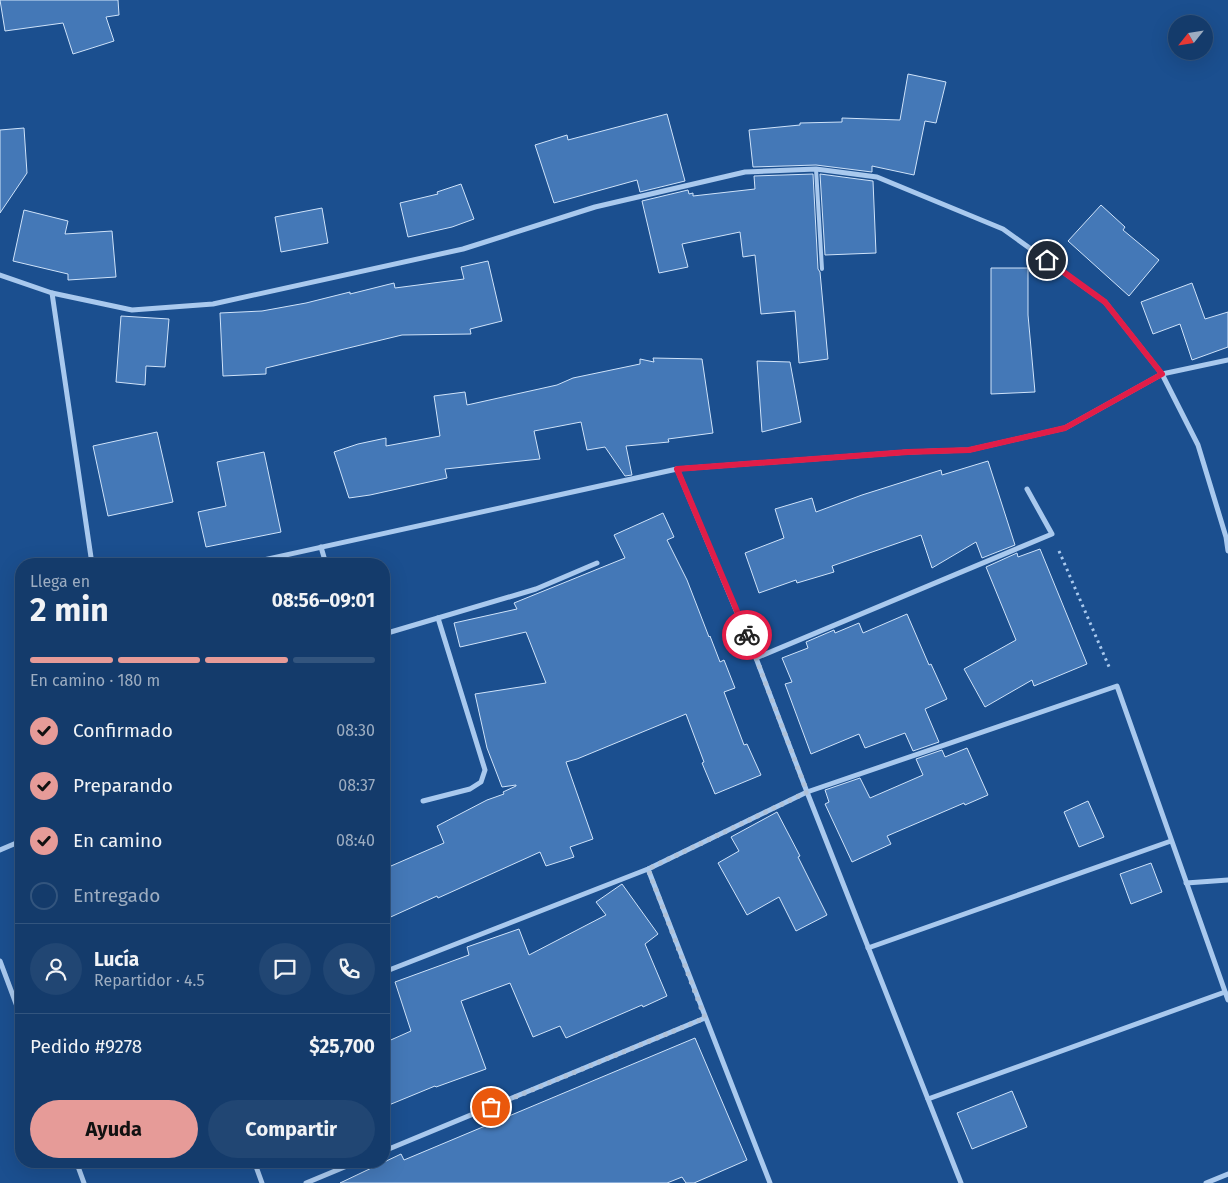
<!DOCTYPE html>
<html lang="es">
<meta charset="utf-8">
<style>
:root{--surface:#143b6b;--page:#214673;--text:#f1f3f6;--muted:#9dadc1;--line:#33557e;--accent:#e69b98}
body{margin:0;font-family:"Fira Sans",sans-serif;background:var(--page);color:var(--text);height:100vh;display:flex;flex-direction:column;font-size:19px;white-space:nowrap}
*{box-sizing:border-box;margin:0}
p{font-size:16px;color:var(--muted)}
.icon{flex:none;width:28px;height:28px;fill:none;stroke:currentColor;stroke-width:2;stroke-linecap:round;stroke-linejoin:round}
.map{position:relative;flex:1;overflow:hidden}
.sheet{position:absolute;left:15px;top:558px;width:375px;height:610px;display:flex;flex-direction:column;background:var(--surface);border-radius:20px;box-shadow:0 5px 20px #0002,0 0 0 1px var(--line)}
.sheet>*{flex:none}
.needle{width:32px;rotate:240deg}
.fabs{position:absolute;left:1168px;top:15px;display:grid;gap:10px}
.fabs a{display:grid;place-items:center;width:45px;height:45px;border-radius:50%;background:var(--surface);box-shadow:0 5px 20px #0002,0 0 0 1px var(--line);font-size:25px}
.pin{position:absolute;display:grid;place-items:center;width:42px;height:42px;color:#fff;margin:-21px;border:2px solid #fff;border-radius:50%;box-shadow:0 1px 5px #0007}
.courier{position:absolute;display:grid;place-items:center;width:50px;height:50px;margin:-25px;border:4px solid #e11d48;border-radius:50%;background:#fff;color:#222;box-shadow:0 1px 6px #0007}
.summary em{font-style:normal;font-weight:700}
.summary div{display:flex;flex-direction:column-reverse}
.summary{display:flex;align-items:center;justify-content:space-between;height:85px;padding:0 15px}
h1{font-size:32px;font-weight:700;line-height:38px}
.bar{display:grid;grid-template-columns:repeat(4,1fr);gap:8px 5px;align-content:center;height:60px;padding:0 15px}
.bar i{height:6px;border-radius:4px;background:var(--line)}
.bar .active{background:var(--accent)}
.bar p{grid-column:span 4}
.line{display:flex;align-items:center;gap:12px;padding:0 15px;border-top:1px solid var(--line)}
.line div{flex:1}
.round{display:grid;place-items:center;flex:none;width:52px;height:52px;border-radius:26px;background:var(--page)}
ol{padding:0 15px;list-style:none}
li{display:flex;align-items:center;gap:15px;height:55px}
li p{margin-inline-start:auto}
li .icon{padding:5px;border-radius:50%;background:var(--accent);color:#111;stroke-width:4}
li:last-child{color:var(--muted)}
li i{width:28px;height:28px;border:2px solid var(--line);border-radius:50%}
.cta{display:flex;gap:10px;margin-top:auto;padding:10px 15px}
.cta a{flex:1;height:58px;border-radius:30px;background:var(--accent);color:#111;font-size:20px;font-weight:700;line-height:58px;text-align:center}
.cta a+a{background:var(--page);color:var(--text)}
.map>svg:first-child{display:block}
.building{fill:#4478b7;stroke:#cfe3fa}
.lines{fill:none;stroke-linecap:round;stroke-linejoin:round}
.path{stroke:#a9c9ee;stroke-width:3;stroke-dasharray:2.5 4;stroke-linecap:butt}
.service{stroke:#a9c9ee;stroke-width:4}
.minor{stroke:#a9c9ee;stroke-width:5}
.done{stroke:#afc1d8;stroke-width:5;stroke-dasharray:0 9}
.route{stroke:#e11d48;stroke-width:6}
</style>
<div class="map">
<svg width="1228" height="1183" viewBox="0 0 1228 1183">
<rect width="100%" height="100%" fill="#1b4f8f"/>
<g class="building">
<polygon points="0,0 118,0 119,15 106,17 114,41 73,54 63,23 5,31"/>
<polygon points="908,74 946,82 936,123 925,121 914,175 872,166 872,172 816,165 753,167 749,130 800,125 800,123 842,122 842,118 900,120"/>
<polygon points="667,114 685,181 640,192 637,180 554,203 535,145 567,135 568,140"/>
<polygon points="24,128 27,173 0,213 0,130"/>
<polygon points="813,174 818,269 820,272 828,359 799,363 795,311 761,314 755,255 743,257 740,232 682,244 688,267 659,273 642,201 688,190 689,194 693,193 693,196 755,189 754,176"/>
<polygon points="820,174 873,181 876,253 825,255"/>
<polygon points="461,184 474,219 452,227 408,237 400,203 438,194 437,192"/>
<polygon points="1101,205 1125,227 1123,230 1159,260 1129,296 1068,241"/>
<polygon points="322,208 328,243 281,252 275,217"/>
<polygon points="24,210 68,221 65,234 112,231 116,277 68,280 68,274 13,261"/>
<polygon points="488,261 502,321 470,329 471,334 402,335 266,368 266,374 223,376 220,313 262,311 306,303 350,292 350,294 394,283 395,288 464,279 461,267"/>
<polygon points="991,268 1028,268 1028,315 1035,392 991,394"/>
<polygon points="1192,283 1205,319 1228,312 1228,347 1192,360 1180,324 1153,334 1141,302"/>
<polygon points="121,316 169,319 165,367 146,366 145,385 116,382"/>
<polygon points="653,358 702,359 713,433 668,439 669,442 626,446 632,475 625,476 605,447 587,450 581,422 534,431 540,459 445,469 447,478 370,495 349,498 334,452 358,444 386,438 386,446 440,436 434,396 465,392 467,405 557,385 573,378 640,364 640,359 654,362"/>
<polygon points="757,361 790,362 801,422 762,432"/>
<polygon points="157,432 173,502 108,516 93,446"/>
<polygon points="264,452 281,532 206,547 198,512 226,506 217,462"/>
<polygon points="988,461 1015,545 982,558 976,542 932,568 921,535 832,566 834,572 797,583 796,580 759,593 745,553 784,538 775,509 812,498 816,512 862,495 941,470 942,475"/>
<polygon points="663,513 674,537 667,540 687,580 709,637 710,636 720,662 724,660 735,688 724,692 744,745 747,744 761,775 715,794 702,763 704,762 686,714 577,759 566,762 593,839 570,847 574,857 546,866 540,852 438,898 437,896 384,920 384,869 444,843 437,826 487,800 504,794 503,792 516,786 516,785 502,787 487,748 475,694 546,683 526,632 460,647 454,623 517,609 514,603 625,558 614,535"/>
<polygon points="1040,549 1087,664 1034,686 1032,680 985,707 964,669 1016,640 986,567 1017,553 1018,557"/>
<polygon points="907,614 929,665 931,664 947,699 925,709 939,742 913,751 905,733 865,748 859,734 811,754 785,684 792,682 782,658 808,648 806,642 834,630 835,633 859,623 863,633"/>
<polygon points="967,748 988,795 965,805 964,803 887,836 891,844 852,862 825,804 829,802 825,790 860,778 870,798 923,775 916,759 942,750 945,757"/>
<polygon points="1088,801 1104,837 1079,847 1064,812"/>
<polygon points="777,812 800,856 798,857 827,915 796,931 779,897 747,915 718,863 739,851 731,837"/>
<polygon points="1151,863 1162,892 1131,904 1120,874"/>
<polygon points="622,884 658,934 645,944 667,996 643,1007 642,1005 566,1038 560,1026 533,1037 510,983 461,1001 486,1069 436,1087 435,1086 384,1107 384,1043 411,1031 395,982 469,955 467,947 519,929 529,955 606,915 596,902"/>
<polygon points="695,1038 747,1160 694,1183 686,1183 682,1177 667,1183 340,1183 401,1154 404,1160"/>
<polygon points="1012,1091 1027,1127 972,1149 957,1113"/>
</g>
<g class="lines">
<polyline class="path" points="1059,551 1110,669"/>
<polyline class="service" points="816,169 822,269"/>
<g class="minor">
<polyline points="0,275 52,293 132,310 213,304 463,249 595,207 745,172 816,169 877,177 1003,229 1105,302 1162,374 1198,445 1226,537 1228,551"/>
<polyline points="52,293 92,564"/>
<polyline points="677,469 756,658 807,792 961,1183"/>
<polyline points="321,547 326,564"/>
<polyline points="245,564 677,469 908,452 969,450 1065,428 1162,374 1228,360"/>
<polyline points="384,634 536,589 597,563"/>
<polyline points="756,658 1052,534 1027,489"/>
<polyline points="423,801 470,789 481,782 485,770 438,618"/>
<polyline points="0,850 21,841"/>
<polyline points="648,869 770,1183"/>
<polyline points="1186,883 1228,880"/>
<polyline points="868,948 1171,841"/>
<polyline points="0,961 21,1017"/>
<polyline points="384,972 648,869 807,792 1117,686 1228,1000"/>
<polyline points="928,1099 1225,992"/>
<polyline points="384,1151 705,1018"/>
<polyline points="76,1161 84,1183"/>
<polyline points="254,1161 262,1183"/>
<polyline points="306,1183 359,1161"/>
<polyline points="1206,1183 1228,1174"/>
</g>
</g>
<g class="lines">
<polyline class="done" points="491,1107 705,1018 648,869 807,792 756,658 747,635"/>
<polyline class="route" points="747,635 677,469 908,452 969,450 1065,428 1162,374 1105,302 1047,260"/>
</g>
</svg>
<div class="fabs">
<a><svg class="needle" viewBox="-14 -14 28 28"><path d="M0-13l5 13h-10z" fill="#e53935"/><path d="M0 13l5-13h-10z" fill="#9dadc1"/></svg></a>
</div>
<div class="pin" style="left:491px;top:1107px;background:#ea580c"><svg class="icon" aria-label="bag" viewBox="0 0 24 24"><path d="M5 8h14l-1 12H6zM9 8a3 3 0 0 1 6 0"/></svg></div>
<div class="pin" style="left:1047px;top:260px;background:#1f2937"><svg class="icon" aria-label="home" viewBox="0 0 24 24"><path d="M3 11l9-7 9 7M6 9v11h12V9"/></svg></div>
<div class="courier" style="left:747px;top:635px"><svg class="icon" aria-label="bike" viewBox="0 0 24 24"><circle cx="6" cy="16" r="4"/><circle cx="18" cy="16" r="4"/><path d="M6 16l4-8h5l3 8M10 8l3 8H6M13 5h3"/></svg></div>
<section class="sheet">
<div class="summary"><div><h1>2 min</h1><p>Llega en</p></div><em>08:56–09:01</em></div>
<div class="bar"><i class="active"></i><i class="active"></i><i class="active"></i><i></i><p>En camino · 180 m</p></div>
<ol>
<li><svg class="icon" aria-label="check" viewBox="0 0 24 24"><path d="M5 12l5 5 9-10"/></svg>Confirmado<p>08:30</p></li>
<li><svg class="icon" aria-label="check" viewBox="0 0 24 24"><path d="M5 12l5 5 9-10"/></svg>Preparando<p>08:37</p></li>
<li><svg class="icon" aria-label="check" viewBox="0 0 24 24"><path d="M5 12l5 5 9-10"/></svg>En camino<p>08:40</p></li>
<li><i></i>Entregado</li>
</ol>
<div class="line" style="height:90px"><a class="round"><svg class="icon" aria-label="person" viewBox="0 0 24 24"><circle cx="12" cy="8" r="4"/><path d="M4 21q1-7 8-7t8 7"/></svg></a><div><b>Lucía</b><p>Repartidor · 4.5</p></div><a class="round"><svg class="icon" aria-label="chat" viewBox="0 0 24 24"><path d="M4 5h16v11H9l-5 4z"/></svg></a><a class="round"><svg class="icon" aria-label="phone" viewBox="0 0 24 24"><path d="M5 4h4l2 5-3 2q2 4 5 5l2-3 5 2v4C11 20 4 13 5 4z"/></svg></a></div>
<div class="line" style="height:65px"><div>Pedido #9278</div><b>$25,700</b></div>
<div class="cta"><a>Ayuda</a><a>Compartir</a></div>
</section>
</div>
